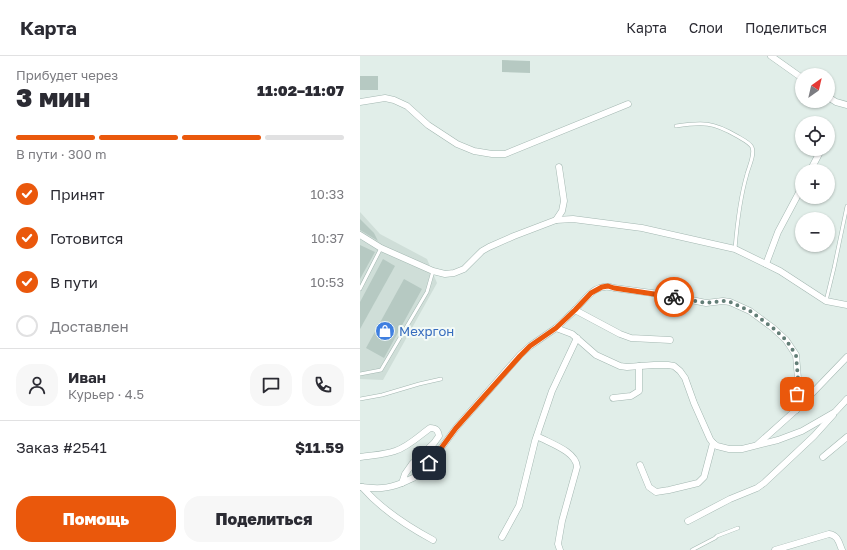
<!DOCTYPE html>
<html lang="ru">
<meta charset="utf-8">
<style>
:root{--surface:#fff;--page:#f7f7f7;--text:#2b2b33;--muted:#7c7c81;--line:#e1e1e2;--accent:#ea580c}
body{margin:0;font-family:"Golos Text",sans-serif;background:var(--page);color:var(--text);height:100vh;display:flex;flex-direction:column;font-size:15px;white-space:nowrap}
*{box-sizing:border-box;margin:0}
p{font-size:13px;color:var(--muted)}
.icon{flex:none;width:22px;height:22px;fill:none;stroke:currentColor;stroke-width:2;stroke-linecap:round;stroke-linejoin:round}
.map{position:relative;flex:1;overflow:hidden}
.drawer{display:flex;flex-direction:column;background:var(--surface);width:360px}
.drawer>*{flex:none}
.needle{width:26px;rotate:34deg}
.tools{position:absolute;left:435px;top:12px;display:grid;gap:8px}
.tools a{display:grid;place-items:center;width:40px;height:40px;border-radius:50%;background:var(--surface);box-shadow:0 1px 3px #0004;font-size:20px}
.pin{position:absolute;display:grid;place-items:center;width:34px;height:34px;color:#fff;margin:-17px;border-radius:8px;box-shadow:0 2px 6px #0006}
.courier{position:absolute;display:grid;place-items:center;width:40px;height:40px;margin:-20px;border:3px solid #ea580c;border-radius:50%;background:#fff;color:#222;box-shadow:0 1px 5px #0007}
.head em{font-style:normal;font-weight:800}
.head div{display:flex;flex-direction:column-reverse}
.head{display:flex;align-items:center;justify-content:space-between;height:68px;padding:0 16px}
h1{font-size:26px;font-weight:800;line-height:30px}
.bar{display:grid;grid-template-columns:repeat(4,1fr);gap:6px 4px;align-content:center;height:48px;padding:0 16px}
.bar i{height:5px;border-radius:3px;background:var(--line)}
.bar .active{background:var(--accent)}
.bar p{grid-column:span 4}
.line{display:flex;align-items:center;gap:10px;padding:0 16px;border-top:1px solid var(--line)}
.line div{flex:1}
.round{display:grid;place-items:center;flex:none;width:42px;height:42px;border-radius:16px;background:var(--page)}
ol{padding:0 16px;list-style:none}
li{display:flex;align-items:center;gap:12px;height:44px}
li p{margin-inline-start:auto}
li .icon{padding:4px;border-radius:50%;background:var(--accent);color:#fff;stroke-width:4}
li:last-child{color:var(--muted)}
li i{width:22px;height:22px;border:2px solid var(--line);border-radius:50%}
.action{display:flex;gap:8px;margin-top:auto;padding:8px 16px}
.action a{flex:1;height:46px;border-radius:16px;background:var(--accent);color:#fff;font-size:16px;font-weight:800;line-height:46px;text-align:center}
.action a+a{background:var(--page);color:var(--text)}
header{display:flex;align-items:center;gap:24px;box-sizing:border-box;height:56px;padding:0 20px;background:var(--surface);border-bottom:1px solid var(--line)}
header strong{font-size:19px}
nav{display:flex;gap:22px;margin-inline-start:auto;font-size:14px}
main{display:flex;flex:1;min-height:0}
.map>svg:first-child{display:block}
.built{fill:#cfded8}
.building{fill:#b6c9c2}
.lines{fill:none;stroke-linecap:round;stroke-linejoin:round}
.lane-casing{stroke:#a3b7b1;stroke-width:4}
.street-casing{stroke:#a3b7b1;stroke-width:7}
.lane{stroke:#fff;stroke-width:3}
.street{stroke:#fff;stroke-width:6}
.done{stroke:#637e77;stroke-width:4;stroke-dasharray:0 7.2}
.route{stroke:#ea580c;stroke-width:5}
.labels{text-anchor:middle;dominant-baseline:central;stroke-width:4;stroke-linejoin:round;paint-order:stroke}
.shop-label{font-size:13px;fill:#366cbe;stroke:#f3faf7;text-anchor:start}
</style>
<header>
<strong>Карта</strong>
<nav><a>Карта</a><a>Слои</a><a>Поделиться</a></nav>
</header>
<main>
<section class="drawer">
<div class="head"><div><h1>3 мин</h1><p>Прибудет через</p></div><em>11:02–11:07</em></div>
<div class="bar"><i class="active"></i><i class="active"></i><i class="active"></i><i></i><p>В пути · 300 m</p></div>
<ol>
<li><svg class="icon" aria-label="check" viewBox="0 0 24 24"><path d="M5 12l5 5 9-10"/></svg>Принят<p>10:33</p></li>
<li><svg class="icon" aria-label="check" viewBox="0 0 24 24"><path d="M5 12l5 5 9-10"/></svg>Готовится<p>10:37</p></li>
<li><svg class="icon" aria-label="check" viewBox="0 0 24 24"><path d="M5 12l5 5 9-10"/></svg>В пути<p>10:53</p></li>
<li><i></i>Доставлен</li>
</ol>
<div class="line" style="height:72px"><a class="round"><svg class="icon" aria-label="person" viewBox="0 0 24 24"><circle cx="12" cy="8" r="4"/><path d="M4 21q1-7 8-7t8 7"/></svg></a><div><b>Иван</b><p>Курьер · 4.5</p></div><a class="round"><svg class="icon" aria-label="chat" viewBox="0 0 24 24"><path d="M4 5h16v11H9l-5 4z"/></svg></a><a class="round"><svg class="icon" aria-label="phone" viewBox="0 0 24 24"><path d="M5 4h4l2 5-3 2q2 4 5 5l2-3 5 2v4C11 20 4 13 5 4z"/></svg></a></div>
<div class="line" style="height:52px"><div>Заказ #2541</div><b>$11.59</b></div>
<div class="action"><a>Помощь</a><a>Поделиться</a></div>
</section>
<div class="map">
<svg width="487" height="494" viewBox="0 0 487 494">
<rect width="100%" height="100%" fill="#e1eee9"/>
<polygon class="built" points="0,156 20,178 67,203 77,227 23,324 0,323"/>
<g class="building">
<polygon points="142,4 170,5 170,17 142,16"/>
<rect x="0" y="20" width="18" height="14"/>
<polygon points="0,163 14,177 18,185 0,174"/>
<polygon points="0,189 15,196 0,223"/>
<polygon points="23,203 35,210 0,273 0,246"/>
<polygon points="44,223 62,233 24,302 6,292"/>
</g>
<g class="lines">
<defs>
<g id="lane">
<path d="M316,70C343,66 353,66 377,80C382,83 389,86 392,91C395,99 389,110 387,118C380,142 377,168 375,193"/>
<polyline points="0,233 21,192"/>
<polyline points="466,245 474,212 487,150"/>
<polyline points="0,318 21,314 67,236 73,215"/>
<polyline points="0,343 22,339 59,328 81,323"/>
<polyline points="332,494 355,482 357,480 378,472"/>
</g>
<g id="street">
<polyline points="411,0 442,22"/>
<polyline points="468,41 476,46 487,49"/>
<polyline points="0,46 25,42 34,44 47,50 68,69 97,88 114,95 132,98 145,98 268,48"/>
<polyline points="450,115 460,96"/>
<polyline points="196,164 202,155 204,145 199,111"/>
<polyline points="0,179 21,192 73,215 85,218 94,217 104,213 122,195 129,191 154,180 196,164 213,163 282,172 375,193 420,215 466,245 487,249"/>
<polyline points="406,208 418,176 442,131"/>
<polyline points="215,254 260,278 271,282 310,284"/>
<path d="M196,272C202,266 208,261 214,255C226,243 235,226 254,232L307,239L346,247L363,245L370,246L390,255L413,272L426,284L436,299L438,323L436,354"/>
<polyline points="253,342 271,340 279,335 279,310"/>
<path d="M177,380C189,387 216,395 217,411L202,465L198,488L200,494"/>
<polyline points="398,388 436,354 487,301"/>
<path d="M0,401C12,399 24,399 35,395C48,391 59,380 70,372C76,372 78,374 79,380L74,387L52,408L45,418L42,427L53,422L61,416L76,399L96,372L160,299L170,290L196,272L212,278L236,299L260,310L267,311L294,309H308L314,310L320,315L325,322L334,347L350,383L353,387L357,390L369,393H382L418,384L442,375L475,356L487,343"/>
<polyline points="463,401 487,381"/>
<polyline points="280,409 289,431 296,436 309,434 338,427 344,421 353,387"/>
<path d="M1,431C17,433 27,433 42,427"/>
<path d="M2,431C21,453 47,470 73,484"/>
<polyline points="328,465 370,443 397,432 404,427 454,380 473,359"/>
<polyline points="142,481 159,450 175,385 192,335 217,282"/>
<path d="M415,494L469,478C478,479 479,487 482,494"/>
</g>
</defs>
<use href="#lane" class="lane-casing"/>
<use href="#street" class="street-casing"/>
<use href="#lane" class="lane"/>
<use href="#street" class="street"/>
</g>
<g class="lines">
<polyline class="done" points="314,241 346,247 363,245 370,246 390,255 413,272 426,284 436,299 438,323 437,338"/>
<polyline class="route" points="69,407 76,399 96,372 160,300 170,290 196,272 215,254 231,237 242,231 248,230 254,232 314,241"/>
</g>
<defs>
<symbol id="shop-disc" viewBox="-11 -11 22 22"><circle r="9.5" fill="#3f7fe0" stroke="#f3faf7"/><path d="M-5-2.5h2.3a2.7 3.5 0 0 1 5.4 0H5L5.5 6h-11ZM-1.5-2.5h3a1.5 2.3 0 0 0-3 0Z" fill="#fff"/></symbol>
</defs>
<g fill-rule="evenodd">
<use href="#shop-disc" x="14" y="264" width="22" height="22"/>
</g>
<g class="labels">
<g class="shop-label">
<text x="39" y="275">Мехргон</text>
</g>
</g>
</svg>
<div class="tools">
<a><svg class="needle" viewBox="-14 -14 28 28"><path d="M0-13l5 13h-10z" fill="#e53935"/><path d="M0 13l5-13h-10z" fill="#7c7c81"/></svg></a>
<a><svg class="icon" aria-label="locate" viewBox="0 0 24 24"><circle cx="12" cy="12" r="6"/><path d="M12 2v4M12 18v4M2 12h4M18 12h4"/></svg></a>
<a>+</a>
<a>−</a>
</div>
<div class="pin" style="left:437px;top:338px;background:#ea580c"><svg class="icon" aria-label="bag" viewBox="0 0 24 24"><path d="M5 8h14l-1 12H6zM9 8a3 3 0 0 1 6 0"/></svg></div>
<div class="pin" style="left:69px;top:407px;background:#1f2937"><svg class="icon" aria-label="home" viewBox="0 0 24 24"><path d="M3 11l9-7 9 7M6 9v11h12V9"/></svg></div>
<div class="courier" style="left:314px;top:241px"><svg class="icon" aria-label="bike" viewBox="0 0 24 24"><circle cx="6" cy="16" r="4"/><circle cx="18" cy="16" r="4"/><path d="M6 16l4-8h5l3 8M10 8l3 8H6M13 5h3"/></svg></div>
</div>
</main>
